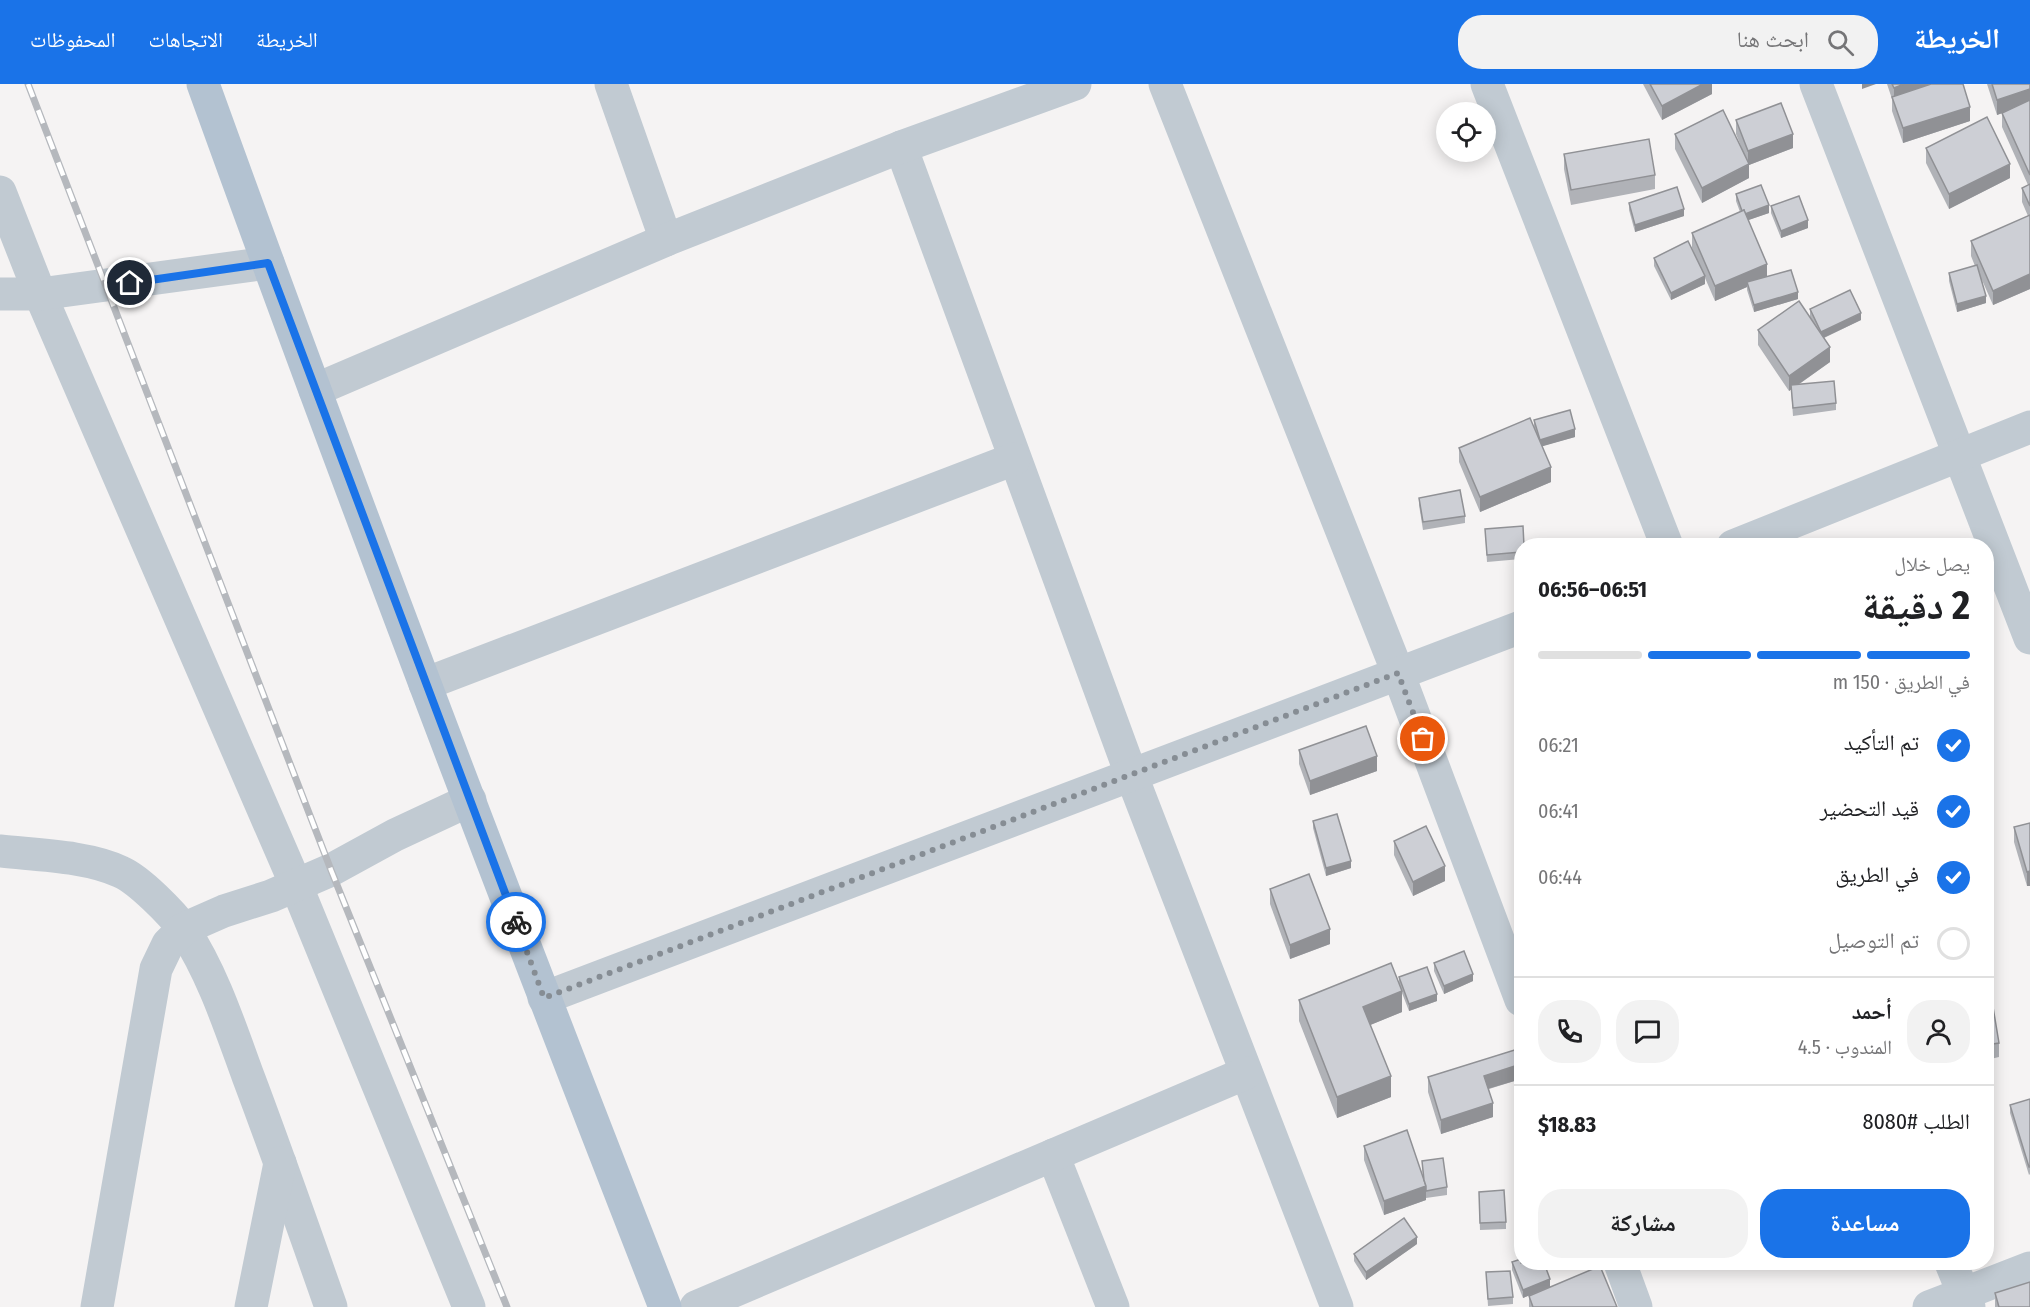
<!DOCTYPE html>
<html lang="ar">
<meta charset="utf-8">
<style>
:root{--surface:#fff;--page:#f2f2f2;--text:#202124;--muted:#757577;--line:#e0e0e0;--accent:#1a73e8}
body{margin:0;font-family:"Fira Sans Condensed","Noto Naskh Arabic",sans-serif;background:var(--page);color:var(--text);direction:rtl;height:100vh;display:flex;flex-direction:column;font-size:22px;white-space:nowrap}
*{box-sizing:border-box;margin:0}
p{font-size:20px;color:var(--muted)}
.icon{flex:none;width:33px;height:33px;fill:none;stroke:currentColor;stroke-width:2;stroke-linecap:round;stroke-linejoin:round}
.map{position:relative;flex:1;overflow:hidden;direction:ltr}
.details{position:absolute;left:1514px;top:454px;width:480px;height:732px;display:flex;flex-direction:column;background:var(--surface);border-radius:24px;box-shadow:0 3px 15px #0003;direction:rtl}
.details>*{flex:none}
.tools{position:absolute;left:1436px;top:18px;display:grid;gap:12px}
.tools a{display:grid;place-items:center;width:60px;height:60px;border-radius:50%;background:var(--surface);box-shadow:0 3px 15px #0003;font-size:30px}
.pin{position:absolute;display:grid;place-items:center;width:51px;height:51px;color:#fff;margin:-26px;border:3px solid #fff;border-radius:50%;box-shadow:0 2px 6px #0007}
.courier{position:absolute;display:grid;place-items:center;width:60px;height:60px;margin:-30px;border:4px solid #1a73e8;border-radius:50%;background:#fff;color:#222;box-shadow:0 2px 8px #0007}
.headline em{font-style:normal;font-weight:700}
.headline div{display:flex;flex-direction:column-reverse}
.headline{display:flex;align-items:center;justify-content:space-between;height:102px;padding:0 24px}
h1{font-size:39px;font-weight:700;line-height:45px}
.bar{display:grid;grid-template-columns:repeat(4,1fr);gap:9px 6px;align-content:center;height:72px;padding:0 24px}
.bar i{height:8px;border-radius:4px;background:var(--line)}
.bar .current{background:var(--accent)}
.bar p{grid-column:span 4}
.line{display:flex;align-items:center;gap:15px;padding:0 24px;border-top:2px solid var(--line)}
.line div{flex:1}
.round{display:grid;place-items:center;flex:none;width:63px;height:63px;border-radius:24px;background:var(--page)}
ol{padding:0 24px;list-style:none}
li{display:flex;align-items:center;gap:18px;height:66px}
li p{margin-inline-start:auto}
li .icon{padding:6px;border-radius:50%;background:var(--accent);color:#fff;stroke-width:4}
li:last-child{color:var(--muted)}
li i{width:33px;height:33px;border:3px solid var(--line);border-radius:50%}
.button{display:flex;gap:12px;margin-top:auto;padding:12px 24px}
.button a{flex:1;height:69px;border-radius:24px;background:var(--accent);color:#fff;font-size:24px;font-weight:700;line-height:69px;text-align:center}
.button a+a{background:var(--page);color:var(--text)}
header{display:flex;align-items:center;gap:36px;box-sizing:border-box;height:84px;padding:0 30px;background:var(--accent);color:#fff}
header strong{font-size:28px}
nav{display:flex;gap:33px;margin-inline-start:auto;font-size:21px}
.search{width:420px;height:54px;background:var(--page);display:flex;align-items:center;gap:15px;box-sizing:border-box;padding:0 21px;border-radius:24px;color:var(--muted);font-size:22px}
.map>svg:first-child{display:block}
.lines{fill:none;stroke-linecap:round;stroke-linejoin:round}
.minor{stroke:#c1cad2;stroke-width:33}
.major{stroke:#b3c2d1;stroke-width:33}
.rail-casing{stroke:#b5b8bd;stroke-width:7}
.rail{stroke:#fff;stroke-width:4.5;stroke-dasharray:14;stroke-linecap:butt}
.wall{fill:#b0b2b7}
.shaded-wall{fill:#909195}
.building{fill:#cdcfd5;stroke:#909195;stroke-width:1.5}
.done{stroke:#868d94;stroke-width:6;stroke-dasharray:0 10.8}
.route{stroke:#1a73e8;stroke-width:8}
</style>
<header>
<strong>الخريطة</strong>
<div class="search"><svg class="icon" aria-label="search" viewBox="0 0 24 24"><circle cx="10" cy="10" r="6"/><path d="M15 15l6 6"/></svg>ابحث هنا</div>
<nav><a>الخريطة</a><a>الاتجاهات</a><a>المحفوظات</a></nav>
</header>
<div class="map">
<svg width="2030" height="1223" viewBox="0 0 2030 1223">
<rect width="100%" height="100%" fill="#f5f3f3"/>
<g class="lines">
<g class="minor">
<polyline points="611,0 666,156"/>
<polyline points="1165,0 1398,589 1521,916"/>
<polyline points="1487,0 1667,462"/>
<polyline points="1816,0 2030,554"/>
<polyline points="901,63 1131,690 1337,1223"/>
<polyline points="0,108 40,210 296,801 469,1223"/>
<polyline points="0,210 40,210 268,179"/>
<polyline points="315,306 666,156 901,63 1075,0"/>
<polyline points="1733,462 2030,343"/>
<polyline points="425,600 1014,375"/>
<path d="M0,767C36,771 88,772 121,788C139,796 172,829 184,846C213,890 230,943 248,992C277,1069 304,1146 331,1223"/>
<polyline points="544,914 1521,543"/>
<polyline points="1053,1071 1113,1223"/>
<polyline points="1620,1179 1636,1223"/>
<polyline points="1951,1179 1969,1223"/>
<polyline points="97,1223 156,885 168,860 183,845 224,827 271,812 331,786 395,751 470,716"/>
<polyline points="251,1223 280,1079"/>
<polyline points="696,1223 1246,989"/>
<polyline points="1929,1223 2030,1184"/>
</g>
<path class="major" d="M203,0C351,410 506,817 665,1223"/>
<defs>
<polyline id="rail" points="28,0 331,786 507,1223"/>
</defs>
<use href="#rail" class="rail-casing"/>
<use href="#rail" class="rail"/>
</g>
<g class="wall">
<polygon points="1643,0 1712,0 1712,10 1662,36"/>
<polygon points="1887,0 1963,0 1970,37 1903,59 1892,27 1892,15"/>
<polygon points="1987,0 2030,0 2030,205 1993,221 1982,196 1986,219 1957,228 1949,197 1949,189 1975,182 1971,172 1971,157 2028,132 2022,118 2022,104 2028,101 2002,43 2002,29 1997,31"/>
<polygon points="1736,36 1793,64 1749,81 1749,94 1702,119 1675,65 1675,50 1742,65 1736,50"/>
<polygon points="1926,64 2010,94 1949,125 1926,79"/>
<polygon points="1564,70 1655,91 1655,105 1571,121 1564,85"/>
<polygon points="1736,110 1769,129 1748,136 1767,193 1798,215 1754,228 1747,206 1747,203 1715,217 1705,194 1705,200 1671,216 1654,182 1654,174 1697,176 1692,164 1692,149 1740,128 1736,117"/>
<polygon points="1629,119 1684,132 1635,148 1629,126"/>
<polygon points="1771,122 1808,144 1781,154 1771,129"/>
<polygon points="1810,225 1861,236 1824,254 1830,278 1798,301 1836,319 1836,326 1793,332 1791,305 1789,307 1758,261 1758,246 1812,236 1810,233"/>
<polygon points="1534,336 1575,353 1542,362 1551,398 1480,428 1459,378 1459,364 1534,344"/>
<polygon points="1419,414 1465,432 1465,439 1423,446 1419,421"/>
<polygon points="1485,445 1521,462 1521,475 1487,478"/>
<polygon points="1299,666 1377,687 1310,711 1299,680"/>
<polygon points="1313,737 1351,784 1326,792 1313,744"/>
<polygon points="2030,739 2027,802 2014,758 2014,743"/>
<polygon points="1394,757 1445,797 1413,812 1394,771"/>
<polygon points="1270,805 1330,860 1290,875 1270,820"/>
<polygon points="1434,879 1473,897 1444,910 1434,887"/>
<polygon points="1399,893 1437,917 1409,927 1402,909 1402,928 1370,941 1391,1013 1337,1034 1299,937 1299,916 1399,899"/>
<polygon points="1986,906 1999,959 1999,973 1986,976"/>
<polygon points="1521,964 1521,995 1489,1005 1493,1033 1441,1050 1428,1008 1428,993"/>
<polygon points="2030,1015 2030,1090 2029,1091 2010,1029 2010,1021"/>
<polygon points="1364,1062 1423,1091 1422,1077 1447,1103 1447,1111 1426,1114 1426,1116 1384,1131 1364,1076"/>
<polygon points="1479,1115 1506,1138 1506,1145 1480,1146"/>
<polygon points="1417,1160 1366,1196 1354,1177 1354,1170"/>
<polygon points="1512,1178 1550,1203 1523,1214 1512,1186"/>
<polygon points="1486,1188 1513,1213 1513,1220 1488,1222"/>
<polygon points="1995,1209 2030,1223 1995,1223"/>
<polygon points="1529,1212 1617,1223 1529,1223"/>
</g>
<g class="shaded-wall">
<polygon points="1703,0 1712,0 1712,10 1662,36 1662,22"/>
<polygon points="1862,0 1876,0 1862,5"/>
<polygon points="1904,0 1943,0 1894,16 1894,4"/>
<polygon points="2030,5 2030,19 1997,31 1997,16"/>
<polygon points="1970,23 1970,37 1903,59 1903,44"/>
<polygon points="1793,50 1793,64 1749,81 1749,94 1702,119 1702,104 1748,81 1748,67"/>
<polygon points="2010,80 2010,94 1949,125 1949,110"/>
<polygon points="1769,121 1769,129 1743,138 1743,131"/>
<polygon points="1684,125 1684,132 1635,148 1635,141"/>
<polygon points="1808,136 1808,144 1781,154 1781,147"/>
<polygon points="1767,180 1767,194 1747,198 1747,203 1715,217 1715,202"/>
<polygon points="2030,190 2030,205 1993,221 1993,207"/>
<polygon points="1705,192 1705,200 1671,216 1671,209"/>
<polygon points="1798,208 1798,215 1754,228 1754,221"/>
<polygon points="1986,212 1986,219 1957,228 1957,220"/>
<polygon points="1861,229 1861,236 1821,255 1821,248"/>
<polygon points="1830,263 1830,278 1789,307 1789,292"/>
<polygon points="1575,345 1575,353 1540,363 1540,356"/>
<polygon points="1551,383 1551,398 1480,428 1480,413"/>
<polygon points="1377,672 1377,687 1310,711 1310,697"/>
<polygon points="1351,777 1351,784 1326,792 1326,784"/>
<polygon points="1445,782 1445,797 1413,812 1413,798"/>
<polygon points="2030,787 2030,802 2027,802 2027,788"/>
<polygon points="1330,845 1330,860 1290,875 1290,861"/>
<polygon points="1473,890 1473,897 1444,910 1444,902"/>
<polygon points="1402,907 1402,928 1363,944 1363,923"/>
<polygon points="1437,910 1437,917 1409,927 1409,920"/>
<polygon points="1521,980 1521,995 1484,1006 1484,992"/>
<polygon points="1391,992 1391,1013 1337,1034 1337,1013"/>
<polygon points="1493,1019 1493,1033 1441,1050 1441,1036"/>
<polygon points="1426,1102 1426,1116 1384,1131 1384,1117"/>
<polygon points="1417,1153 1417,1160 1366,1196 1366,1188"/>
<polygon points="1550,1195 1550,1203 1523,1214 1523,1206"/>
</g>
<g class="building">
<polygon points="1650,0 1703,0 1662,22"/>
<polygon points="1892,0 1904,0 1894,4"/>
<polygon points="1931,0 1963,0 1970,23 1903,44 1892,13"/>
<polygon points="1992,0 2030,0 2030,5 1997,16"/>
<polygon points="2030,16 2030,91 2002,29"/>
<polygon points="1781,19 1793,50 1748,67 1736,36"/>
<polygon points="1723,26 1749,80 1702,104 1675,50"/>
<polygon points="1987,33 2010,80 1949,110 1926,64"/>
<polygon points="1649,55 1655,91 1571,106 1564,70"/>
<polygon points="2030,100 2030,122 2022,104"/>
<polygon points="1761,101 1769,121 1745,130 1744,126 1742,127 1736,110"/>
<polygon points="1677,103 1684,125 1635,141 1629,119"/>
<polygon points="1799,112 1808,136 1781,147 1771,122"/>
<polygon points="1744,126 1767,180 1715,202 1692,149"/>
<polygon points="2030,131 2030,190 1993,207 1971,157"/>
<polygon points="1688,157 1705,192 1671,209 1654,174"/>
<polygon points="1977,181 1986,212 1957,220 1949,189"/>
<polygon points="1791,186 1798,208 1754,221 1747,198"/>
<polygon points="1850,206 1861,229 1821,248 1810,225"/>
<polygon points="1799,217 1830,263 1789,292 1758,246"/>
<polygon points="1834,297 1836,319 1793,324 1791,301"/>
<polygon points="1570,326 1575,345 1540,356 1534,336"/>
<polygon points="1530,334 1551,383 1480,413 1459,364"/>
<polygon points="1460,406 1465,432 1423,438 1419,414"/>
<polygon points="1523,442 1524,462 1521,462 1521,468 1487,471 1485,445"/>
<polygon points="1366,642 1377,672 1310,697 1299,666"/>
<polygon points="1337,730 1351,777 1326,784 1313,737"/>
<polygon points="2030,739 2030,787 2027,788 2014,743"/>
<polygon points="1426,742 1445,782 1413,798 1394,757"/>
<polygon points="1309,790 1330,845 1290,861 1270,805"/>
<polygon points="1464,867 1473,890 1444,902 1434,879"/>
<polygon points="1391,879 1402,907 1363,923 1391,992 1337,1013 1299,916"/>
<polygon points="1427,883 1437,910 1409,920 1399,893"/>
<polygon points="1990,905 1999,959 1986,961 1986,906"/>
<polygon points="1521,964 1521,980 1484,992 1493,1019 1441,1036 1428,993"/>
<polygon points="2030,1015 2030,1083 2029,1083 2010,1021"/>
<polygon points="1407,1046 1426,1102 1384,1117 1364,1062"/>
<polygon points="1443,1074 1447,1103 1426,1107 1426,1102 1424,1096 1422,1077"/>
<polygon points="1504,1106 1506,1138 1480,1139 1479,1108"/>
<polygon points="1404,1134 1417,1153 1366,1188 1354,1170"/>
<polygon points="1521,1175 1521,1179 1544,1179 1550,1195 1523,1206 1512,1178"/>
<polygon points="1600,1182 1617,1223 1533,1223 1529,1212"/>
<polygon points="1510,1187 1513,1213 1488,1215 1486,1188"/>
<polygon points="2030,1198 2030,1223 1999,1223 1995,1209"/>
</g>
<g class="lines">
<polyline class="done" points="516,838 544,914 1398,589 1423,655"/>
<polyline class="route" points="130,199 268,179 516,838"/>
</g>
</svg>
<div class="tools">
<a><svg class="icon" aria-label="locate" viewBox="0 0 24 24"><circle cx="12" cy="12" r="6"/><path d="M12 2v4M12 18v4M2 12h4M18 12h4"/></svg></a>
</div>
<div class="pin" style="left:1423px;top:655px;background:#ea580c"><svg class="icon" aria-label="bag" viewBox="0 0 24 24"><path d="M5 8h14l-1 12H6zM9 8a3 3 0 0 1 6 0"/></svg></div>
<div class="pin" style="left:130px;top:199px;background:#1f2937"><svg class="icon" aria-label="home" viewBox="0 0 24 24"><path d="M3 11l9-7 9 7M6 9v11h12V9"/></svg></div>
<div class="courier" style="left:516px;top:838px"><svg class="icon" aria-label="bike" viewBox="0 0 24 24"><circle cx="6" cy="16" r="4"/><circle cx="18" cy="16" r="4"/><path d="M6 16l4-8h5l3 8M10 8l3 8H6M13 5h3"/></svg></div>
<section class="details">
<div class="headline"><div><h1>2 دقيقة</h1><p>يصل خلال</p></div><em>06:51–06:56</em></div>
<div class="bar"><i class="current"></i><i class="current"></i><i class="current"></i><i></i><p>في الطريق · 150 m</p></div>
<ol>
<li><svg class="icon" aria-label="check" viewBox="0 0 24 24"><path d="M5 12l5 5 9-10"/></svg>تم التأكيد<p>06:21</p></li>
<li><svg class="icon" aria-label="check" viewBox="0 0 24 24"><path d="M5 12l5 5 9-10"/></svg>قيد التحضير<p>06:41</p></li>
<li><svg class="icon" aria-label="check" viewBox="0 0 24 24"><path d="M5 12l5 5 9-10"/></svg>في الطريق<p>06:44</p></li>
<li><i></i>تم التوصيل</li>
</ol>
<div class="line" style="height:108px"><a class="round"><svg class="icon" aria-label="person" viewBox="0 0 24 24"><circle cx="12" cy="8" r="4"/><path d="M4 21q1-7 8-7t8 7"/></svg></a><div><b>أحمد</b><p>المندوب · 4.5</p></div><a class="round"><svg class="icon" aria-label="chat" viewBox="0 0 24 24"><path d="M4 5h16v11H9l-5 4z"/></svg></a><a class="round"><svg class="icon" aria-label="phone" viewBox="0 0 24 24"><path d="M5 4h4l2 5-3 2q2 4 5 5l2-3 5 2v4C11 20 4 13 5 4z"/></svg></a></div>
<div class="line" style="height:78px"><div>الطلب #8080</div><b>$18.83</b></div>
<div class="button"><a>مساعدة</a><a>مشاركة</a></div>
</section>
</div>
